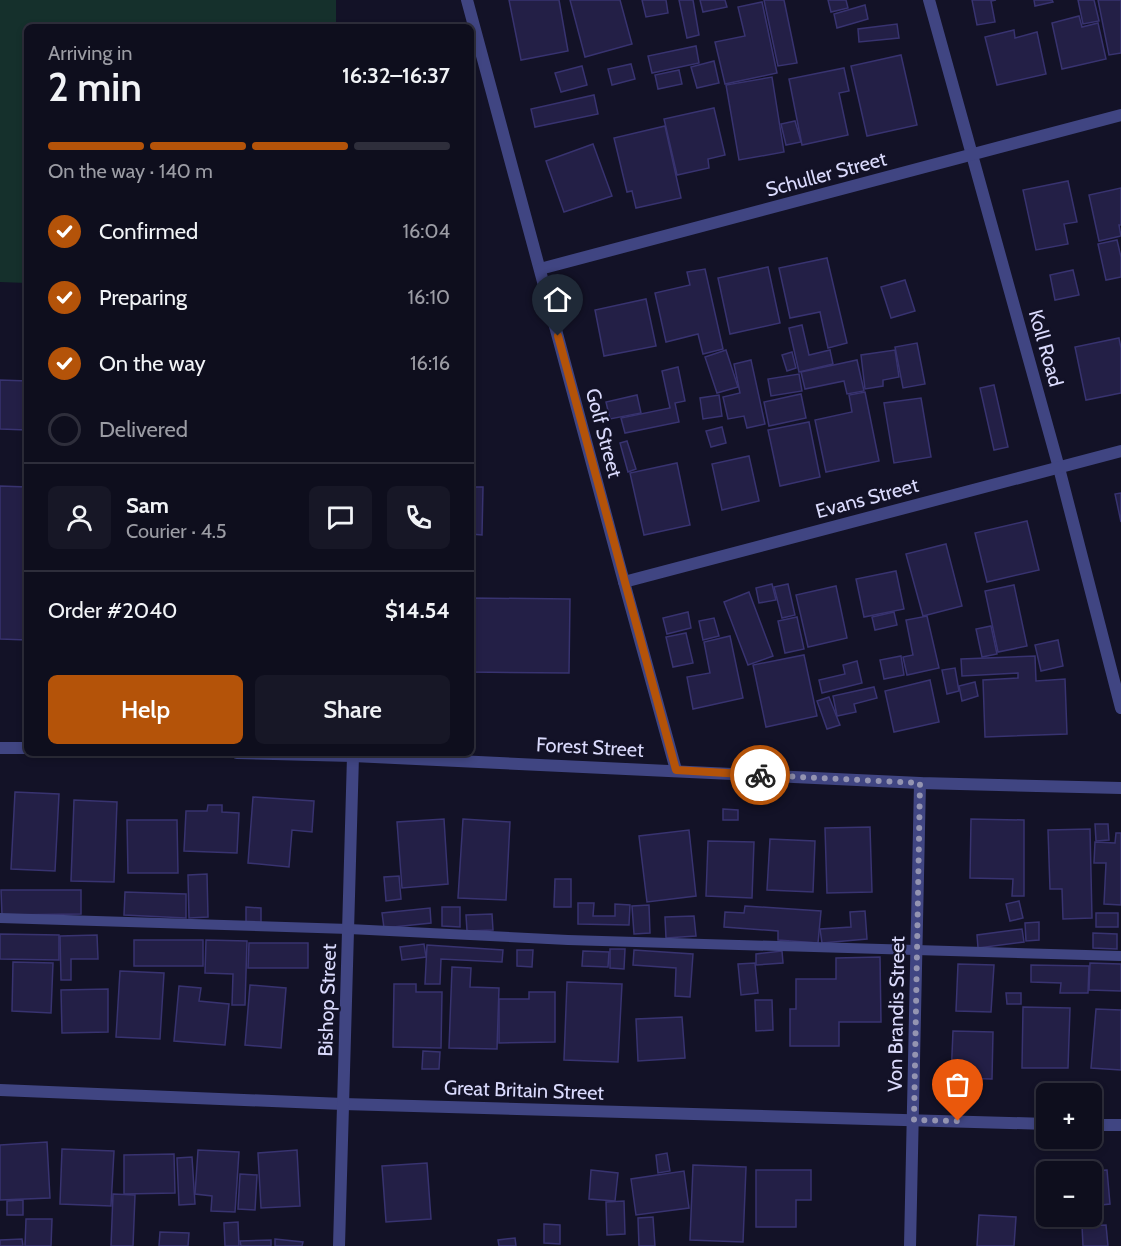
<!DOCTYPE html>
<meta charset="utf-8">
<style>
:root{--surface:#0e0e1d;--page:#171726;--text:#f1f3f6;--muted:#9b9ca4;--line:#2e2e3b;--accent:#b45309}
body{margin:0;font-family:Cabin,sans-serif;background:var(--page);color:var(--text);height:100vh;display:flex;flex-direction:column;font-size:22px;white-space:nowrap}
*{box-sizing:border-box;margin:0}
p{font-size:20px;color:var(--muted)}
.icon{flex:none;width:33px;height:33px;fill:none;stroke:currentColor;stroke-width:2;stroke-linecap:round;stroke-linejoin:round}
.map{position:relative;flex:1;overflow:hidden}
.sheet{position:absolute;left:24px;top:24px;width:450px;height:732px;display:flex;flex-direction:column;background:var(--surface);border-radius:9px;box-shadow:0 3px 9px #0003,0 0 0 2px var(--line)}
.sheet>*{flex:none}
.fabs{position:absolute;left:1036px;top:1083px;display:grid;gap:12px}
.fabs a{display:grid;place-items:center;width:66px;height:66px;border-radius:9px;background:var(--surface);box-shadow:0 3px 9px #0003,0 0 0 2px var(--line);font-size:30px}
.pin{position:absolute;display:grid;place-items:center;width:51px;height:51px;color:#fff;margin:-62px -26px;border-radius:50% 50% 50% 0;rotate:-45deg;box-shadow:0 0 6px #0007}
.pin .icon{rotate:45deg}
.courier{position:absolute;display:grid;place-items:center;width:60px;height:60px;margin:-30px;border:4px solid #b45309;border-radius:50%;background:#fff;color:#222;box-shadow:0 2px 8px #0007}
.headline em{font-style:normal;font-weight:600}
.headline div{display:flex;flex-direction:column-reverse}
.headline{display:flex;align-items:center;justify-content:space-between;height:102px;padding:0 24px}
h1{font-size:39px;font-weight:600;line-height:45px}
.bar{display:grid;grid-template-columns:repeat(4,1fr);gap:9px 6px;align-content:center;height:72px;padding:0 24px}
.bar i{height:8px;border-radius:4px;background:var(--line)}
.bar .active{background:var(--accent)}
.bar p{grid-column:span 4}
.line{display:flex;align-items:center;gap:15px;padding:0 24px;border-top:2px solid var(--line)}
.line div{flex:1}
.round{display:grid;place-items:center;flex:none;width:63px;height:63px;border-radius:9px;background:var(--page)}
ol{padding:0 24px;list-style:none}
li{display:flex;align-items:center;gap:18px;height:66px}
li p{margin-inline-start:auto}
li .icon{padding:6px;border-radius:50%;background:var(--accent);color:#fff;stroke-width:4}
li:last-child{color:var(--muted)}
li i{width:33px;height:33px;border:3px solid var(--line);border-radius:50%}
.cta{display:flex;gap:12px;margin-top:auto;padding:12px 24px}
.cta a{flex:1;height:69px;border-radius:9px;background:var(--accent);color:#fff;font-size:24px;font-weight:600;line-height:69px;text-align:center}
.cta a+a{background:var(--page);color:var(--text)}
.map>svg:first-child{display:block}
.green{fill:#15302c}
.building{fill:#231f46;stroke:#383370;stroke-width:1.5}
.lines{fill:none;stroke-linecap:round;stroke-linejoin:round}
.service{stroke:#404582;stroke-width:10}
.minor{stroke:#404582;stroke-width:12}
.done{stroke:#9494b1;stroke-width:6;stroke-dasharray:0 10.8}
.route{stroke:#b45309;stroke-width:8}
.labels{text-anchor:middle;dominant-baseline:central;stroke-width:4.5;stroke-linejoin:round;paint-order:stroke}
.street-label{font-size:20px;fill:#dadafc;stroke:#131227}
</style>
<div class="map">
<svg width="1121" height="1246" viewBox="0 0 1121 1246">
<rect width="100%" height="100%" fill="#131227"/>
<polygon class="green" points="0,0 336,0 336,27 27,27 27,283 0,282"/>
<g class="building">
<polygon points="509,0 559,0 568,51 521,60"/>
<polygon points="570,0 620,0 632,44 585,57"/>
<polygon points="642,0 666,0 668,13 646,17"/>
<polygon points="679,0 693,0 699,35 687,38"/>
<polygon points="700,0 725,0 727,7 703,12"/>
<polygon points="764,0 784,0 797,63 778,66"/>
<polygon points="828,0 846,0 848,8 831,12"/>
<polygon points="972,0 996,0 991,1 995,22 977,25"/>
<polygon points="1034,0 1052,0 1053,2 1035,6"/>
<polygon points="1078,0 1094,0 1099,21 1083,24"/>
<polygon points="1098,0 1121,0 1121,53 1109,55"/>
<polygon points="762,2 777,73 725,84 715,42 745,36 738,7"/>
<polygon points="865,5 868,19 837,28 834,14"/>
<polygon points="1079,16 1082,27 1098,23 1106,59 1062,69 1052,23"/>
<polygon points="897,24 899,38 859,42 858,29"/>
<polygon points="1014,30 1015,38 1037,32 1046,74 997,85 985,37"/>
<polygon points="696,46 699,63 652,73 648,56"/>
<polygon points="901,55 917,125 867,136 851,66"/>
<polygon points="714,61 719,83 697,88 691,67"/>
<polygon points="631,64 635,79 612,85 608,69"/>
<polygon points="582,66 587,85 561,92 555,73"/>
<polygon points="844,68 849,91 839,93 848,135 802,145 789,79"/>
<polygon points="679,70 682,84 658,89 655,75"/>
<polygon points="772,77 784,152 739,160 726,85"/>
<polygon points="594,95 598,114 535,127 531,109"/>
<polygon points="714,108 725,155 708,159 709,168 677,175 664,119"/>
<polygon points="795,121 801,142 786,145 781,124"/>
<polygon points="665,126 681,198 636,208 632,191 627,192 614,138"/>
<polygon points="593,144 612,196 564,212 546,161"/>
<polygon points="1068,181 1077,222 1064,224 1068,244 1036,250 1023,190"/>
<polygon points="1121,188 1121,225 1119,225 1121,236 1099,241 1089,195"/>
<polygon points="1117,240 1121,257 1121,277 1106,280 1098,244"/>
<polygon points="827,258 847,343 828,348 820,312 790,318 779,268"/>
<polygon points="768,267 780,323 730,334 718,278"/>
<polygon points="705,269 723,349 703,354 698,334 666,342 655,293 690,285 687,272"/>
<polygon points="1073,270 1079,295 1055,300 1050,275"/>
<polygon points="905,280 915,311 891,318 881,287"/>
<polygon points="646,299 656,346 604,356 595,310"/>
<polygon points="802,325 809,355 830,350 833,364 799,372 789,328"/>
<polygon points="1119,338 1121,348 1121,393 1086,400 1075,347"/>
<polygon points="917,343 925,384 903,388 895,347"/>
<polygon points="726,350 738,387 717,393 705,357"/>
<polygon points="895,350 899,377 883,380 883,386 865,389 861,355"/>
<polygon points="792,352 796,368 787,371 782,355"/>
<polygon points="751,360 765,424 747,428 744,416 728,419 723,397 740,393 734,364"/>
<polygon points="857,360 864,391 847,394 844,381 805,389 801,372"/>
<polygon points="678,367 685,401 675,403 679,422 625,433 621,418 670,408 662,371"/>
<polygon points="799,374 802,391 771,396 768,379"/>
<polygon points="0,380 27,381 27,430 0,429"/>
<polygon points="994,385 1008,447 994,450 980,388"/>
<polygon points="865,392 879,461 826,472 815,420 852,412 849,395"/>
<polygon points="801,394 806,418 769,426 764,402"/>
<polygon points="637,395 641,413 610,419 606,402"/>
<polygon points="719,395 722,416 703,419 700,398"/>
<polygon points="921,398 931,457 894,463 884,403"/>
<polygon points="809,422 820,477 780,486 768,430"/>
<polygon points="722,427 726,443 711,447 706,431"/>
<polygon points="627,441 636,469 628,472 620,443"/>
<polygon points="749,456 759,501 722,510 712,464"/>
<polygon points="677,463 690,525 644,535 630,473"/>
<polygon points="0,486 27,487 27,640 0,639"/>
<polygon points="471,487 483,487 482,535 471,534"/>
<polygon points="1121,493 1121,522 1115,494"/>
<polygon points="1027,521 1039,570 987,582 975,533"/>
<polygon points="946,544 962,606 923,616 906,554"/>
<polygon points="896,571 904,609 864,617 856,579"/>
<polygon points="772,584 776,600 759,603 756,588"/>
<polygon points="788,584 795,615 782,618 774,587"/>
<polygon points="1014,585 1027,646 998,652 985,591"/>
<polygon points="836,586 847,638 808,647 796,595"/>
<polygon points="749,592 773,656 748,665 724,602"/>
<polygon points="471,598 570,599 569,673 471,672"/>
<polygon points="688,612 691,628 667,634 663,618"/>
<polygon points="894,612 897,625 875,630 872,617"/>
<polygon points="927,616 939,668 907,675 903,657 913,655 906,620"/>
<polygon points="797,617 804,649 785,653 778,621"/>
<polygon points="714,618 719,636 703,640 699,621"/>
<polygon points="991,626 997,654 982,657 976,629"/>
<polygon points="686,633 693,663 673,667 666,637"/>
<polygon points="730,636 743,698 693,709 687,677 710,673 704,642"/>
<polygon points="1058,640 1063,666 1041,671 1035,645"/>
<polygon points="804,655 817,716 766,727 753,665"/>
<polygon points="901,656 904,675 884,679 880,660"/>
<polygon points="1035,656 1036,681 1065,679 1067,734 985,737 983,680 1018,678 1018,673 962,676 961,659"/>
<polygon points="857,661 862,683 822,693 819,680 845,674 843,665"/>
<polygon points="955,668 959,691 947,694 942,670"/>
<polygon points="930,680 939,722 894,732 885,691"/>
<polygon points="975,682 978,696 962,701 959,686"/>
<polygon points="874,687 877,698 854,704 856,712 837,716 833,696"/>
<polygon points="829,697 840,725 827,729 817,701"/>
<polygon points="15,792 59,794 55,871 11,869"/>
<polygon points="253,797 314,801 312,832 292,830 289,867 248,863"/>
<polygon points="74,800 117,802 114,882 71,881"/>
<polygon points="208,805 222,805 222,812 239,813 237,853 184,851 186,811 207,811"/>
<polygon points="723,809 738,810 738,820 723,820"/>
<polygon points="444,819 448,884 402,888 397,822"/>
<polygon points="463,819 510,822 506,900 458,898"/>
<polygon points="971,819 1024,820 1024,896 1012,896 1013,879 970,878"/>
<polygon points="127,820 177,820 178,873 128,873"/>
<polygon points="1095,824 1108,824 1109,840 1096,841"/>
<polygon points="870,827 872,892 827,893 825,828"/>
<polygon points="1090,829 1092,918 1063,919 1062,889 1050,889 1048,830"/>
<polygon points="689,830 696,896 647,902 639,836"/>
<polygon points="1116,833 1121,833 1121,905 1104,904 1106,863 1094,863 1095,842 1115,843"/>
<polygon points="770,839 815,841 813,892 767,890"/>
<polygon points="708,841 754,842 752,898 706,896"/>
<polygon points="207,874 208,917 189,918 188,875"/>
<polygon points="399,876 401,899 386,901 384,877"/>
<polygon points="555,879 571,879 571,907 554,907"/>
<polygon points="1,890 81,890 81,914 2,915"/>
<polygon points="125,892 186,894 186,918 124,915"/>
<polygon points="1019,901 1023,918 1010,921 1006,904"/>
<polygon points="578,903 594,903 593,916 615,916 615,904 630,905 629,925 578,924"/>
<polygon points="649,905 650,933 634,934 632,906"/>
<polygon points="745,906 821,911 818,943 778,940 778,931 724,927 725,912 744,913"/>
<polygon points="246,907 261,908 261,924 246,923"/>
<polygon points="442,907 460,907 460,927 442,926"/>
<polygon points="430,908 431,923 384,928 382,913"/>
<polygon points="865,911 867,939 822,943 820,929 851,927 850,912"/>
<rect x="1096" y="913" width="22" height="14"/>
<polygon points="492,914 493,930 467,931 466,915"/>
<polygon points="694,916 696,936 666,938 665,917"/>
<polygon points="1039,922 1039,940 1026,941 1025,923"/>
<polygon points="1022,929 1024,942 978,948 977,935"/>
<polygon points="1093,933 1117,934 1117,949 1093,948"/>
<polygon points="0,934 59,935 59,960 0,959"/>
<polygon points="97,935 98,959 71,959 71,980 61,980 60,936"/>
<rect x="134" y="940" width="69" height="26"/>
<polygon points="206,940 247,941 245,1005 232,1005 233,974 205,973"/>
<polygon points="249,943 308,943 308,968 248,968"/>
<polygon points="424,944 426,957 402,960 400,947"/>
<polygon points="427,945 503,950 502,962 441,959 440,984 425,984"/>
<polygon points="610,949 625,949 624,969 610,968"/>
<polygon points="517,950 533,950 532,967 517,966"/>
<polygon points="634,950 693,954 690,997 675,996 676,968 633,965"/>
<polygon points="583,951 609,952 608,967 582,966"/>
<polygon points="782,951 783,963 756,965 756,954"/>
<polygon points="880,957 881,1022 839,1022 839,1046 790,1046 790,1009 796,1009 796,979 836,979 836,958"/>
<polygon points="13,962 53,963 51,1013 12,1011"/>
<polygon points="755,963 758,993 741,995 738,964"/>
<polygon points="1090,963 1121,964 1121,991 1089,990"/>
<polygon points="958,964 994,965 991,1012 956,1011"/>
<polygon points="1031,965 1089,966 1088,993 1060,993 1061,983 1031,982"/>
<polygon points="452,967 471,968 470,987 499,988 497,1049 449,1048"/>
<polygon points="120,971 164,973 160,1039 116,1037"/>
<polygon points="567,982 622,984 618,1062 564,1060"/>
<polygon points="394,984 416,984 416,992 442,992 441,1048 393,1047"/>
<polygon points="250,985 286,988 281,1048 245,1045"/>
<polygon points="179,986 201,988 199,1001 229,1004 225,1045 174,1041"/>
<polygon points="108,989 108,1032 62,1033 61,990"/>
<polygon points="529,992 555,992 555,1042 499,1043 499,999 529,999"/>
<polygon points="1006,993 1021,993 1021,1004 1007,1004"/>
<polygon points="755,1000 772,1000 773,1030 756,1031"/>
<polygon points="1023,1007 1070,1008 1068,1068 1022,1068"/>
<polygon points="1096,1009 1121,1010 1121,1070 1091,1068"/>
<polygon points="682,1017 685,1058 638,1061 636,1019"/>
<polygon points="953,1031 993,1032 992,1079 951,1078"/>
<polygon points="423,1051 440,1052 439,1069 422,1069"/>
<polygon points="47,1142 50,1198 0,1200 0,1145"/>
<polygon points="62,1149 114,1151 111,1206 60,1204"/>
<polygon points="198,1150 239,1152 235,1212 211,1211 212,1196 195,1194"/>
<polygon points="297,1150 300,1206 261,1208 258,1153"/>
<polygon points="667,1153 670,1171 658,1173 656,1155"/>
<polygon points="174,1154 175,1193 124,1194 124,1155"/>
<polygon points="192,1157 195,1204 179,1205 177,1158"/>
<polygon points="427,1163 431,1219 386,1222 382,1166"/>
<polygon points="693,1165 746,1167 743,1242 690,1240"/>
<polygon points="591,1170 618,1173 615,1201 589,1199"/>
<polygon points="756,1170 811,1170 811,1200 796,1200 796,1227 756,1227"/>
<polygon points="1107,1170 1110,1204 1092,1206 1092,1172 1084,1171"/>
<polygon points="684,1171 689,1208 636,1215 631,1179"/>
<polygon points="240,1174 257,1175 255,1210 238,1209"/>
<polygon points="113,1194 135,1195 133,1246 111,1246"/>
<polygon points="23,1200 23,1215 7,1215 7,1201"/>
<polygon points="624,1201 625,1234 607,1235 606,1202"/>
<polygon points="979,1215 1016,1217 1014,1246 977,1246"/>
<polygon points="653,1217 655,1246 639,1246 638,1218"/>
<polygon points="26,1219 52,1219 51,1246 25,1246"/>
<polygon points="238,1222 239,1246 225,1246 224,1223"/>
<polygon points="544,1224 560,1225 560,1244 544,1243"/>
<polygon points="1106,1225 1108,1246 1083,1246 1082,1226"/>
<polygon points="160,1232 189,1233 188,1246 159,1246"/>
<polygon points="515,1238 516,1246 499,1246 498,1240"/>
<polygon points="22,1239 23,1246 0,1246 0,1240"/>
<polygon points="275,1239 303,1242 302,1246 275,1246"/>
<polygon points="271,1240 271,1246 241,1246 240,1241"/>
</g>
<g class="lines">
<polyline class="service" points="0,918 349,929 568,940 1121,956"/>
<g class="minor">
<polyline points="467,0 624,582 676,770"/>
<polyline points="929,0 1059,468 1121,708"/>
<polyline points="540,269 1121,115"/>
<polyline points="624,582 1121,451"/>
<polyline points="0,748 27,748"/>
<polyline points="237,753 353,756 920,783 1121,788"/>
<polyline points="0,1090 343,1104 1047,1124"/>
<polyline points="1092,1125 1121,1125"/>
<polyline points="339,1246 353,756"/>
<polyline points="910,1246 920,783"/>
</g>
</g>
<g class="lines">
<polyline class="done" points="760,775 920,783 914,1120 958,1121"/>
<polyline class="route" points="558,336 676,770 760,775"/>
</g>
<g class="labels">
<g class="street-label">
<text transform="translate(826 174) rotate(-15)">Schuller Street</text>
<text transform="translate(1046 348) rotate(74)">Koll Road</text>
<text transform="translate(604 433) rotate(75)">Golf Street</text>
<text transform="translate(867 498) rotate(-15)">Evans Street</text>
<text transform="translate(590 747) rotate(3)">Forest Street</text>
<text transform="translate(327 1000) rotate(-88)">Bishop Street</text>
<text transform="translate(896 1014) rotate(-89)">Von Brandis Street</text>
<text transform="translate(524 1090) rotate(2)">Great Britain Street</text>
</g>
</g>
</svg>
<div class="fabs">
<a>+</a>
<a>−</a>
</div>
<div class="pin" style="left:958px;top:1121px;background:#ea580c"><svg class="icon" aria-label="bag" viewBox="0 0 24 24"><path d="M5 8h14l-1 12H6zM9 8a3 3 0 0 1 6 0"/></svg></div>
<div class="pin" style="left:558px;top:336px;background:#1f2937"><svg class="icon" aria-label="home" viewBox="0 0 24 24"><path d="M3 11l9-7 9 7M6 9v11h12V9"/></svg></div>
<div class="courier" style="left:760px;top:775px"><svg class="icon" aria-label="bike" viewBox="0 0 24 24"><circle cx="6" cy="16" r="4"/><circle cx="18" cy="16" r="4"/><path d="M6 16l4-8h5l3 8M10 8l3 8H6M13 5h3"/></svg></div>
<section class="sheet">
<div class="headline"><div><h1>2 min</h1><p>Arriving in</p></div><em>16:32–16:37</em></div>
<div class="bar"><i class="active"></i><i class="active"></i><i class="active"></i><i></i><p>On the way · 140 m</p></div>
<ol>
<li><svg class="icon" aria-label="check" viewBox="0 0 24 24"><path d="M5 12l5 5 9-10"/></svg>Confirmed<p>16:04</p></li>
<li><svg class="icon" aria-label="check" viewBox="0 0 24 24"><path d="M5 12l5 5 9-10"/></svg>Preparing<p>16:10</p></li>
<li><svg class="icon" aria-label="check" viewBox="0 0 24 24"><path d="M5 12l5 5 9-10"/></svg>On the way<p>16:16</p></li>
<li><i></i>Delivered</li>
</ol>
<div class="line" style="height:108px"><a class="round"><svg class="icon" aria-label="person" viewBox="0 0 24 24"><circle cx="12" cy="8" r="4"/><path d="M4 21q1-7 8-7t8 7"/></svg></a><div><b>Sam</b><p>Courier · 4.5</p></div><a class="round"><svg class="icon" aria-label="chat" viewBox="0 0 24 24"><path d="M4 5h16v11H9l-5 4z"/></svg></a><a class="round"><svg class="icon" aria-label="phone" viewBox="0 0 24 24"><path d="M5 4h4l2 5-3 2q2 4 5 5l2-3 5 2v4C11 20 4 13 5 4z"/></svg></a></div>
<div class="line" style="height:78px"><div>Order #2040</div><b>$14.54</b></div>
<div class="cta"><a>Help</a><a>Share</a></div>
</section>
</div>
